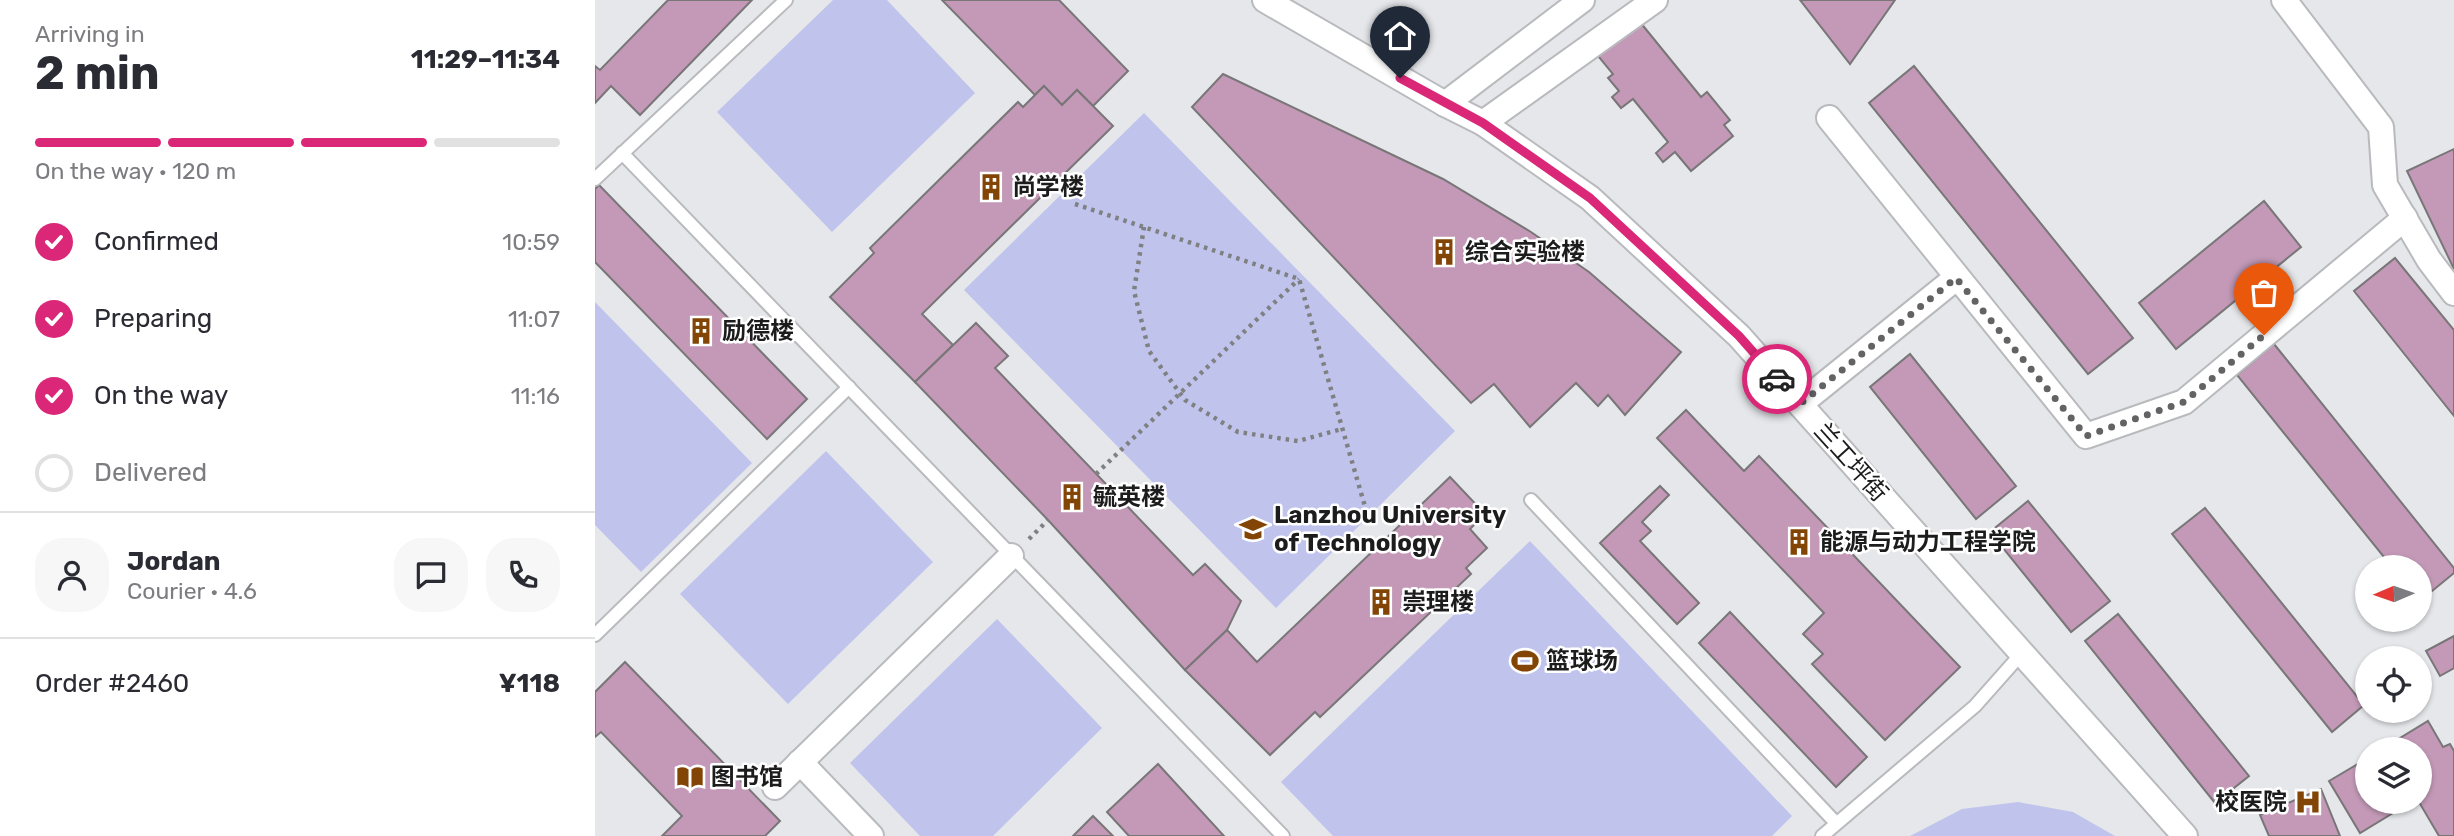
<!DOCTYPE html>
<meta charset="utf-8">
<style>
:root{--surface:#fff;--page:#f7f7f7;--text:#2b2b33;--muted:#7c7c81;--line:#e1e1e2;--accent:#db2777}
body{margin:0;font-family:Rubik,"Noto Sans SC",sans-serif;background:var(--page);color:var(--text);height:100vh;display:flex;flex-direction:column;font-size:26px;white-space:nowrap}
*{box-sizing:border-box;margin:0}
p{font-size:23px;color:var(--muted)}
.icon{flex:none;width:38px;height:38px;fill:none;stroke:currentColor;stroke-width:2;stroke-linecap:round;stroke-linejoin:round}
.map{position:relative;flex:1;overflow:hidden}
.side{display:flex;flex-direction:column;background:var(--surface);width:595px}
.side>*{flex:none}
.needle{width:46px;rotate:268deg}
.tools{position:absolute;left:1760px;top:555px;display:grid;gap:14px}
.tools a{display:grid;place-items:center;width:77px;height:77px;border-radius:50%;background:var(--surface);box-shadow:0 2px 5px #0004;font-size:35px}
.pin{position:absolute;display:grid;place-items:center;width:60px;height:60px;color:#fff;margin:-72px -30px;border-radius:50% 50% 50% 0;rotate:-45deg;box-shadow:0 0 7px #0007}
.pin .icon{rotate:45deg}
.courier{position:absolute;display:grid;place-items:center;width:70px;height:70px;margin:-35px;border:5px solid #db2777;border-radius:50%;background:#fff;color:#222;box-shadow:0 2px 9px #0007}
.headline em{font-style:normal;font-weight:700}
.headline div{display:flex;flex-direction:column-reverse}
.headline{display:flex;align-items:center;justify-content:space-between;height:119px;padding:0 35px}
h1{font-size:46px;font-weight:700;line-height:52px}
.bar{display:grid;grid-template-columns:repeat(4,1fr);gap:10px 7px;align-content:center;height:84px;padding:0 35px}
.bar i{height:9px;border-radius:5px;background:var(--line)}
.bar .active{background:var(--accent)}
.bar p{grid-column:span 4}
.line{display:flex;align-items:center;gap:18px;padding:0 35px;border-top:2px solid var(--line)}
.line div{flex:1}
.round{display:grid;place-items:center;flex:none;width:74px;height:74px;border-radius:28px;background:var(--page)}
ol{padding:0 35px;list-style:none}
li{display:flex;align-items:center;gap:21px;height:77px}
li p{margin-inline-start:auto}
li .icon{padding:7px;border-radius:50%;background:var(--accent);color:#fff;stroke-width:4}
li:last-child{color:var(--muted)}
li i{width:38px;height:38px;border:4px solid var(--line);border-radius:50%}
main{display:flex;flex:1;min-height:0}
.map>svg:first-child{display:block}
.green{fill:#c0c4ed}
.building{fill:#c399b7;stroke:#797678;stroke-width:2}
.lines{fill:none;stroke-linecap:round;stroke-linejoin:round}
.lane-casing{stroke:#b9babd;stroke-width:16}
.street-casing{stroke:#b9babd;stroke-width:28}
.path{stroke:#7f8082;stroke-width:4.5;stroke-dasharray:3.5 5;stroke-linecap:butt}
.lane{stroke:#fff;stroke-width:12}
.street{stroke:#fff;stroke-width:24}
.done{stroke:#636365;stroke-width:7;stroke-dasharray:0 12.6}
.route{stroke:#db2777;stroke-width:9}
.labels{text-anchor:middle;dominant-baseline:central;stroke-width:5;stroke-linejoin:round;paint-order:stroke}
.poi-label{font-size:24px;font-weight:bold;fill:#1c1c1d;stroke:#fff;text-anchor:start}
.street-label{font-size:24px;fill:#1c1c1d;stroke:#fff}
</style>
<main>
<section class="side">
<div class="headline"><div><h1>2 min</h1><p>Arriving in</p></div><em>11:29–11:34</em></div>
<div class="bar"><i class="active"></i><i class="active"></i><i class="active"></i><i></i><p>On the way · 120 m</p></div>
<ol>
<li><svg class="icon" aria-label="check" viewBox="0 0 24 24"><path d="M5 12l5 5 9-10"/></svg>Confirmed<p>10:59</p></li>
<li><svg class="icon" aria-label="check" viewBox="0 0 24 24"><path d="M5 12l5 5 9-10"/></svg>Preparing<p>11:07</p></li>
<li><svg class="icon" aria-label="check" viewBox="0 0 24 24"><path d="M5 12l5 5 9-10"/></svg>On the way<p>11:16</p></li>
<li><i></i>Delivered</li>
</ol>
<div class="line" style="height:126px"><a class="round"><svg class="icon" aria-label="person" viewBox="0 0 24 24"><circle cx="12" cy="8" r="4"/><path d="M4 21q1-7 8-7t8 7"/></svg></a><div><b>Jordan</b><p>Courier · 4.6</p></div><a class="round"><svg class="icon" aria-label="chat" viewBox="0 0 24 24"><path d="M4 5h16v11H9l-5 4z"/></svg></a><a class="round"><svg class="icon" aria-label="phone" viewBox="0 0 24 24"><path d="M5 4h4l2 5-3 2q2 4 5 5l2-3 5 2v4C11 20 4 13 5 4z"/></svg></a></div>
<div class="line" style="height:91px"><div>Order #2460</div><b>¥118</b></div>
</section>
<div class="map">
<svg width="1859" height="836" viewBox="0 0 1859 836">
<rect width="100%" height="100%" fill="#e6e7ea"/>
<g class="green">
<polygon points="238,0 292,0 380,93 237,232 122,112"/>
<polygon points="549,113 860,431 681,608 369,290"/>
<polygon points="0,302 157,463 46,572 0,525"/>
<polygon points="231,451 338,562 193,704 85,594"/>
<polygon points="935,541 1197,816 1177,836 738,836 686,782"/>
<polygon points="402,619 507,728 398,836 325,836 255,763"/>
<polygon points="1423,802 1478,812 1520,836 1315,836 1367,809"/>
</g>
<g class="building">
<polygon points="73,0 157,0 45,115 16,86 0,103 0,66 5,70"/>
<polygon points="347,0 464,0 533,71 498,106 482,90 467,105 449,86 440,95"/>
<polygon points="1205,0 1300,0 1255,64"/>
<polygon points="1045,22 1106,97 1112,92 1135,120 1129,125 1138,136 1096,171 1080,152 1068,162 1061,153 1073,142 1038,99 1026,108 1017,97 1024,91 1013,78 1018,74 1003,56"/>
<polygon points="1319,66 1538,338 1493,374 1274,103"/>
<polygon points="628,74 848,179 936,232 994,272 1086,352 1030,415 1013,395 1003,406 981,383 935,427 899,384 876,403 597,107"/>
<polygon points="449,86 467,105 482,90 518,126 327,314 358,345 320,382 235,297 279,253 275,248 423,102 428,107"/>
<polygon points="1859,149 1859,269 1812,171"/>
<polygon points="4,185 212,399 172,439 0,262 0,189"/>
<polygon points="1669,201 1706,247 1581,349 1544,303"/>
<polygon points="1800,258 1859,330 1859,416 1759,291"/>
<polygon points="381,323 413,356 400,368 598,575 610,564 646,601 632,630 590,670 453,520 320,382"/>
<polygon points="1679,344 1859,568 1859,573 1825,601 1825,567 1797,567 1642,375"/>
<polygon points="1315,354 1421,486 1381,519 1275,387"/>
<polygon points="1091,410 1149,471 1164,456 1365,667 1290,740 1217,664 1228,654 1208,634 1229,613 1062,438"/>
<polygon points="855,477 890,514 875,529 892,548 871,568 876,574 725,717 720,712 675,755 590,670 632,630 662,662"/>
<polygon points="1065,486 1074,495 1047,522 1056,531 1045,541 1104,603 1082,624 1005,543"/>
<polygon points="1433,501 1515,601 1476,632 1395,532"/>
<polygon points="1610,508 1769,705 1737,732 1577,534"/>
<polygon points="1135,612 1272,757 1241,787 1104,643"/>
<polygon points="1523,614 1654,776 1620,803 1490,641"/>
<polygon points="1859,636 1859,668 1845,676 1831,651"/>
<polygon points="30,662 185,821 170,836 67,836 87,816 6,732 0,737 0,692"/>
<polygon points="1833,721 1848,747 1855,744 1859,751 1859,836 1844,836 1824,802 1825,749 1787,749"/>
<polygon points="1773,758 1773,802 1816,802 1765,833 1734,781"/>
<polygon points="563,764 629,836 534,836 512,812"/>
<polygon points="1726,789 1745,836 1674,836 1665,815"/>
<polygon points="498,816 518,836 478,836"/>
</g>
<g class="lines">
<defs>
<g id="lane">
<polyline points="27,153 688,836"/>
<polyline points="0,179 191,0"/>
<polyline points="936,500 1241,823"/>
<polyline points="0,635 254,387"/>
<polyline points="1227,836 1380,706 1427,653"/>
</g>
<g id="street">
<polyline points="670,0 850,104 888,123 995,198 1144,336 1590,836"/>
<polyline points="1689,0 1786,127 1790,185 1834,260 1859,293"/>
<polyline points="850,104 987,0"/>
<polyline points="1234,118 1491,436 1589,402 1810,218"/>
<polyline points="888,123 1060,0"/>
<polyline points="1205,404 1361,278"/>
<polyline points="205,762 276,836"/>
<polyline points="180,787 416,556"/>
</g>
</defs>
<use href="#lane" class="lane-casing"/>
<use href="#street" class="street-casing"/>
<g class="path">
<polyline points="480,204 704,279 771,510"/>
<polyline points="549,227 539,291 554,351 590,400 643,432 703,441 747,429"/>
<polyline points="501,474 704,279"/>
<polyline points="434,539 453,520"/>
</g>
<use href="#lane" class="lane"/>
<use href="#street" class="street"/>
</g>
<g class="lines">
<polyline class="done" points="1182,379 1205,404 1361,278 1491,436 1589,402 1669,335"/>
<polyline class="route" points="805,78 888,123 995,198 1144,336 1182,379"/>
</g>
<defs>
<symbol id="building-bare" viewBox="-9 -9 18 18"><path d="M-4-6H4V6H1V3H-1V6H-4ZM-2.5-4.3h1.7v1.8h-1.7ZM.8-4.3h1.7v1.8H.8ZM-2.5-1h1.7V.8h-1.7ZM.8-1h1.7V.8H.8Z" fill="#834505" stroke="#fff" stroke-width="2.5" paint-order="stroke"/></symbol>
<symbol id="university-bare" viewBox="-9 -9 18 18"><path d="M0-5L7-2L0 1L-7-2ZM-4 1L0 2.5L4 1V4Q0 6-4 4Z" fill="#834505" stroke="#fff" stroke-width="2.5" paint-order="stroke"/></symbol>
<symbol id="stadium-bare" viewBox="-9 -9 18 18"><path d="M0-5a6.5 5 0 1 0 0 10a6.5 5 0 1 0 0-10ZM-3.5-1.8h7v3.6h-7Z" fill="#834505" stroke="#fff" stroke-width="2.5" paint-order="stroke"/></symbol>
<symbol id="library-bare" viewBox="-9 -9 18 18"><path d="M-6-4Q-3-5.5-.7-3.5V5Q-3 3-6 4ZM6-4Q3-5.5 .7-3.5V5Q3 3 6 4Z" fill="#834505" stroke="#fff" stroke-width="2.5" paint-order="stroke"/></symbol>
<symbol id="hospital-bare" viewBox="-9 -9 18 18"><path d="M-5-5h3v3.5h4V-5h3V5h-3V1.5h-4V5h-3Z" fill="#834505" stroke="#fff" stroke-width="2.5" paint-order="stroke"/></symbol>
</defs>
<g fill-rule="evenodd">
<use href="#building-bare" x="377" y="168" width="38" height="38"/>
<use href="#building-bare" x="830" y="233" width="38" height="38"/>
<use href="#building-bare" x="87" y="312" width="38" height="38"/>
<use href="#building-bare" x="458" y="478" width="38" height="38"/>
<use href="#university-bare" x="639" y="510" width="38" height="38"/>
<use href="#building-bare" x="1185" y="523" width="38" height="38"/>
<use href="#building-bare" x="767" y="583" width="38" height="38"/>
<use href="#stadium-bare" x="911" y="642" width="38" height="38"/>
<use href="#library-bare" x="76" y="758" width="38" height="38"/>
<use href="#hospital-bare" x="1694" y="783" width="38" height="38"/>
</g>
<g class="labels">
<g class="poi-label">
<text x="417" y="187">尚学楼</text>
<text x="870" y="252">综合实验楼</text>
<text x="127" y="331">励德楼</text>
<text x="498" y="497">毓英楼</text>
<text x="679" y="515">Lanzhou University<tspan x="679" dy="28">of Technology</tspan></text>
<text x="1225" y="542">能源与动力工程学院</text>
<text x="807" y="602">崇理楼</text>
<text x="951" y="661">篮球场</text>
<text x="116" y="777">图书馆</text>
<text x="1692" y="802" text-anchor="end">校医院</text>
</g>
<g class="street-label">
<text transform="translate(1256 462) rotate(48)">兰工坪街</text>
</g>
</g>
</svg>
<div class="tools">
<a><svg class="needle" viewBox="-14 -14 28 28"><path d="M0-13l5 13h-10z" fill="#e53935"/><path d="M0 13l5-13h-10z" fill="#7c7c81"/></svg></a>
<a><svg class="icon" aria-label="locate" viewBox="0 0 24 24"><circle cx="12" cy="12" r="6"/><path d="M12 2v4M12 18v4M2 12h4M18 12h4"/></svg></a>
<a><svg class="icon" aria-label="layers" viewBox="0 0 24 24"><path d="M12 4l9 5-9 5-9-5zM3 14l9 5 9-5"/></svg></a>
</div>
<div class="pin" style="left:1669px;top:335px;background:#ea580c"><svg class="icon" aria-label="bag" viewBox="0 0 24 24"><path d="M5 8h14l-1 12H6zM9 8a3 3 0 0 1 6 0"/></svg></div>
<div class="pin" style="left:805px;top:78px;background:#1f2937"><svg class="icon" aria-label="home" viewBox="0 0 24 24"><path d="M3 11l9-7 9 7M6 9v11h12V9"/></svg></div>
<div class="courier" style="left:1182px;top:379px"><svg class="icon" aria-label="car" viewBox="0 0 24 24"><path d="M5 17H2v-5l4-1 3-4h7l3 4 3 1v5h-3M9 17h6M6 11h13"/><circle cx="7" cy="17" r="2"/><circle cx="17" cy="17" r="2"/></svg></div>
</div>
</main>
